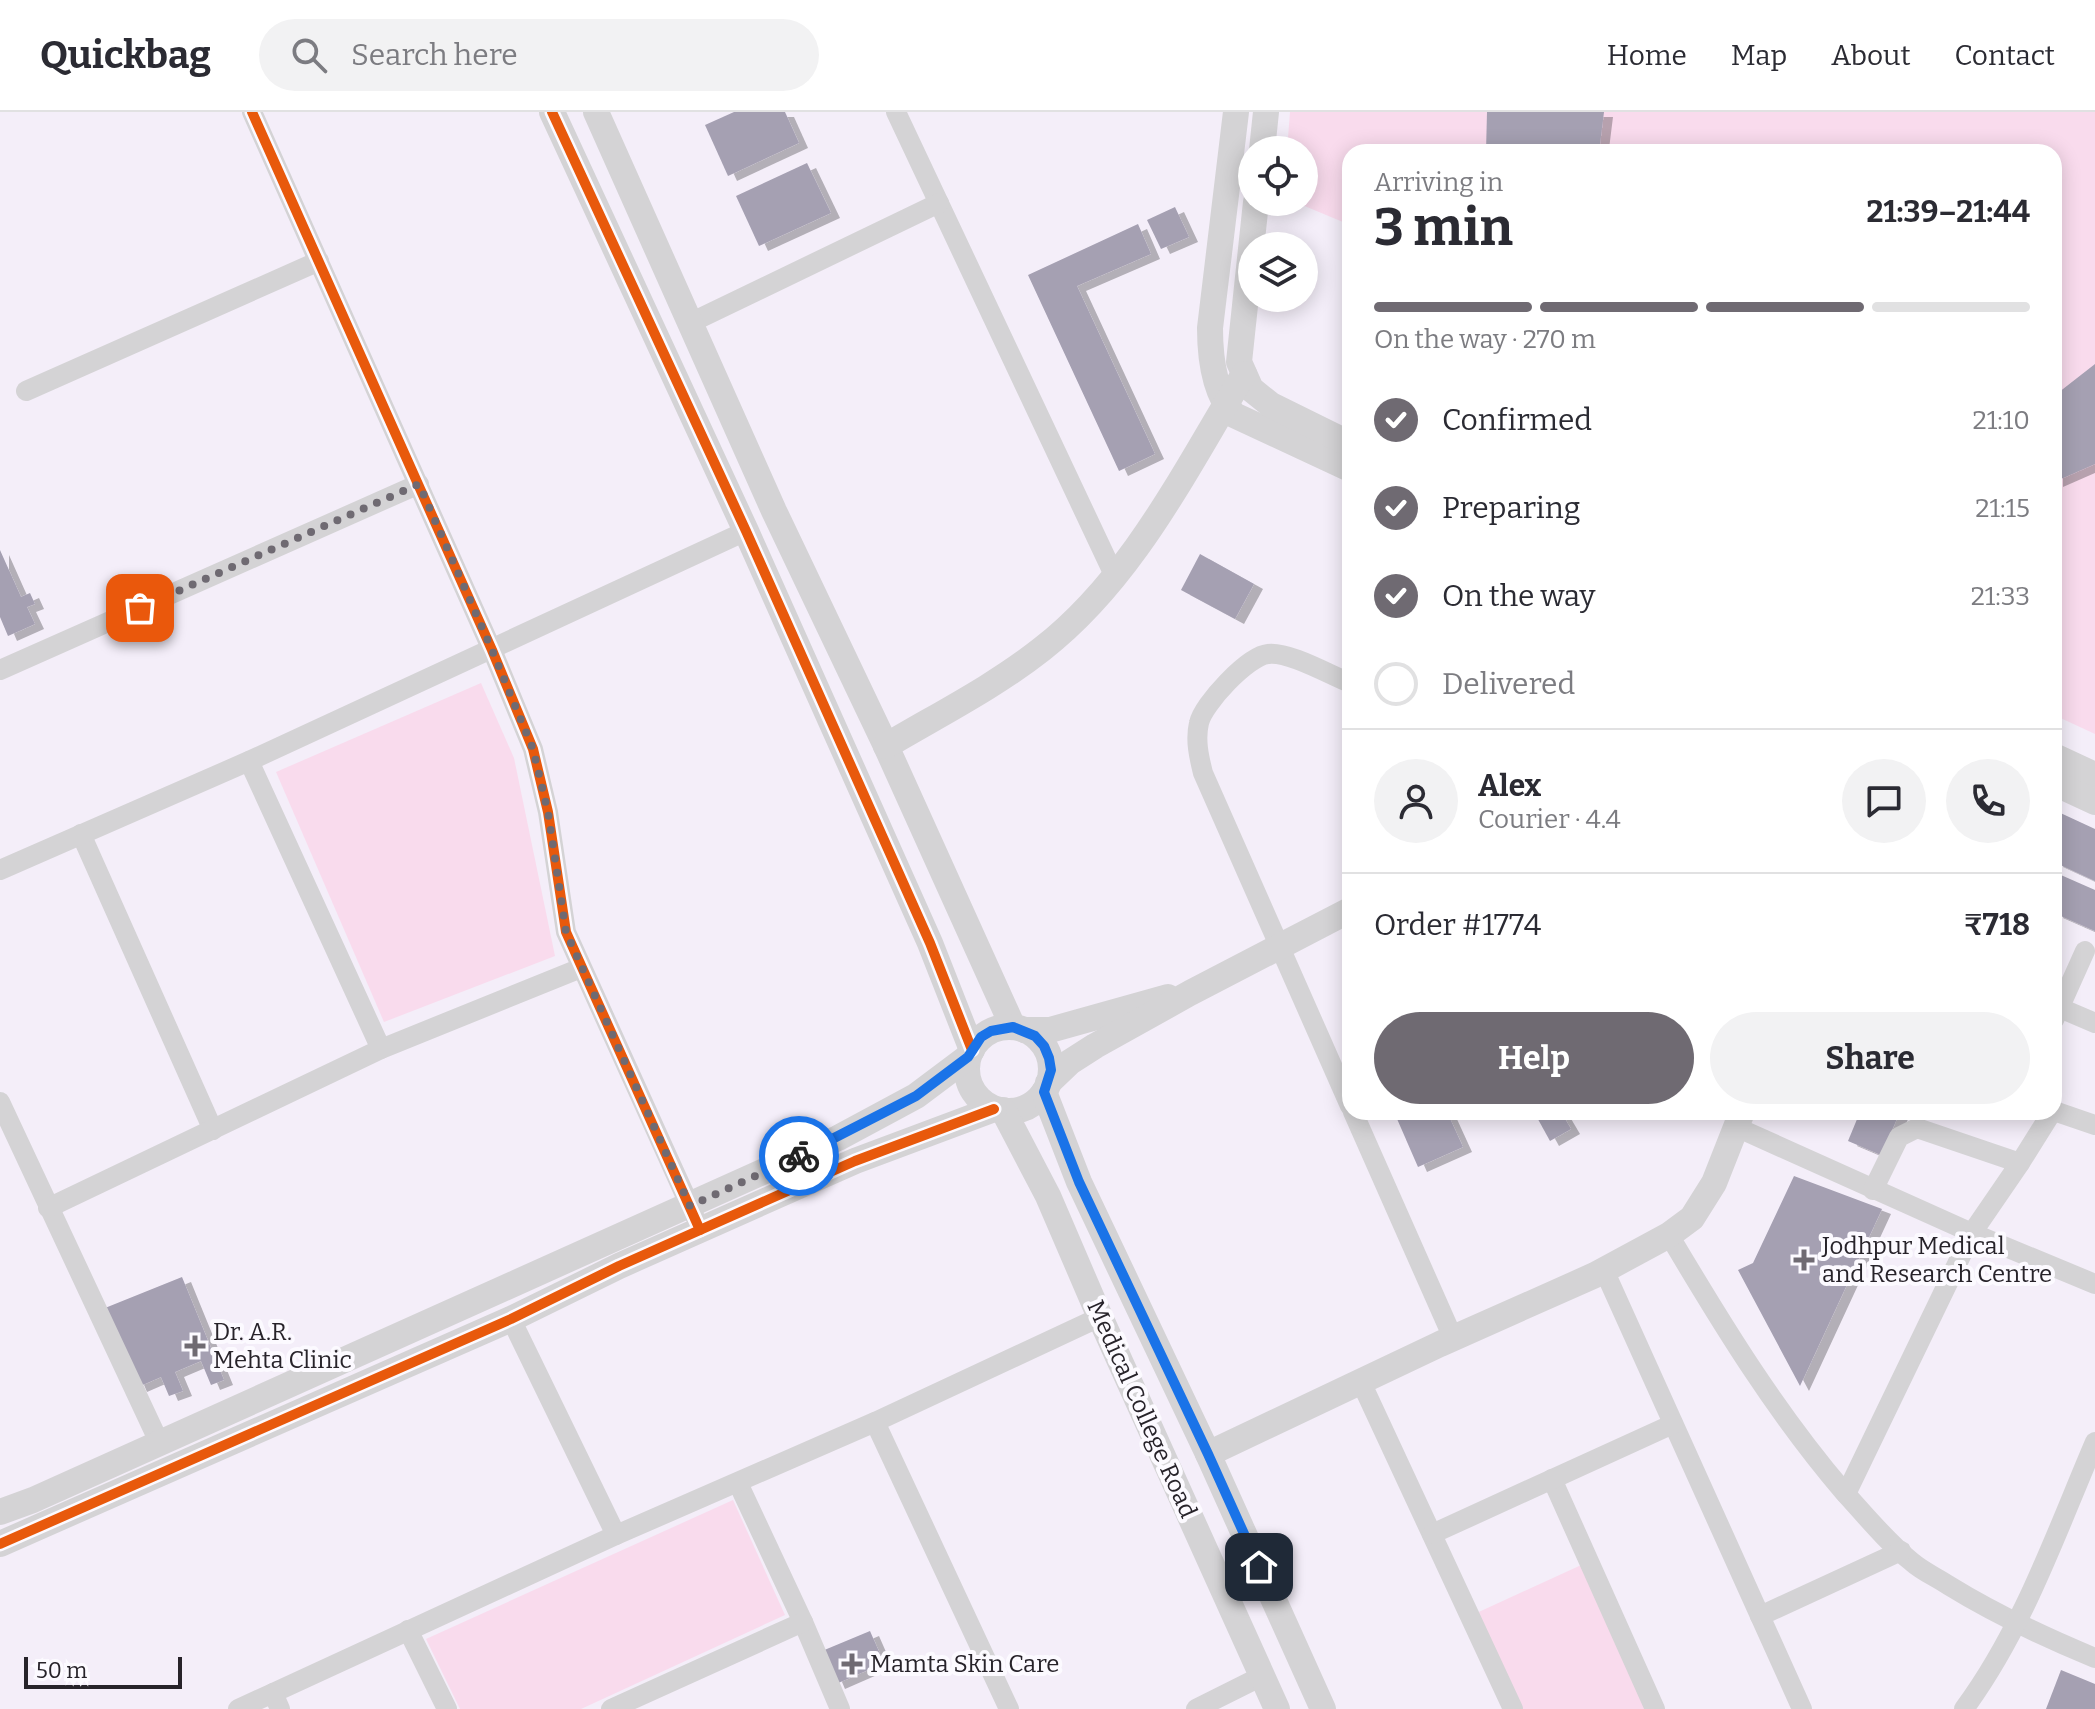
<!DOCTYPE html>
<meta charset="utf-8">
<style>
:root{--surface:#fff;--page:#f2f2f3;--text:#2b2b33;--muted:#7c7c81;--line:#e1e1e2;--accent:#6f6a72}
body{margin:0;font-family:Bitter,serif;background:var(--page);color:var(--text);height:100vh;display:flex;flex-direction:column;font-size:30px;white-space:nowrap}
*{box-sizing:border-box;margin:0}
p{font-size:26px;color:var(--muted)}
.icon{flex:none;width:44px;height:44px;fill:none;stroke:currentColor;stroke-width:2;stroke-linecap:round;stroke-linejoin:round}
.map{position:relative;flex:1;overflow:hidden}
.drawer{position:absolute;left:1342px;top:32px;width:720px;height:976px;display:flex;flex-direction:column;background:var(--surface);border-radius:24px;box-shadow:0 4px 20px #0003}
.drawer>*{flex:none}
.controls{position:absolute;left:1238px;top:24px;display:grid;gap:16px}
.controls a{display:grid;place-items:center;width:80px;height:80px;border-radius:50%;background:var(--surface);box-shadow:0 4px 20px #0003;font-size:40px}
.scale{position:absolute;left:24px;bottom:20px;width:158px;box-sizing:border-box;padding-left:8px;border:4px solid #27232a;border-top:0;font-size:22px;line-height:28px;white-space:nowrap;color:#27232a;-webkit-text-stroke:6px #fcfaff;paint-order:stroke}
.pin{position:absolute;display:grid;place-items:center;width:68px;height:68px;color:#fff;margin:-34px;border-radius:16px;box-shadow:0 4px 12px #0006}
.courier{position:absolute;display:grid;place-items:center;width:80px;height:80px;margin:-40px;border:6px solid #1a73e8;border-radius:50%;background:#fff;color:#222;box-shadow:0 2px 10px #0007}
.summary em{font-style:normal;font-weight:700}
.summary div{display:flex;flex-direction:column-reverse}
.summary{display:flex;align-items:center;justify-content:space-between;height:136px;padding:0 32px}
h1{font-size:52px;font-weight:700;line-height:60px}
.bar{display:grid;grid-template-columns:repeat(4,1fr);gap:12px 8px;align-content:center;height:96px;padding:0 32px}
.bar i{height:10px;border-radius:6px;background:var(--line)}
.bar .on{background:var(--accent)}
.bar p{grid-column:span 4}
.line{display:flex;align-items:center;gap:20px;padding:0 32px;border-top:2px solid var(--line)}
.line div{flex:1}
.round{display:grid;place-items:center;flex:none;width:84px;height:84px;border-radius:42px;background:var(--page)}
ol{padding:0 32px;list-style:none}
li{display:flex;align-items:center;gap:24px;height:88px}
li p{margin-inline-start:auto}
li .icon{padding:8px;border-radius:50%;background:var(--accent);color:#fff;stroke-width:4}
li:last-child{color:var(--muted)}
li i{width:44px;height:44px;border:4px solid var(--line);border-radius:50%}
.primary-button{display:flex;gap:16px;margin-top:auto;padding:16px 32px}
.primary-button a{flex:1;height:92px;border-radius:48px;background:var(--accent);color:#fff;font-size:32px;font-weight:700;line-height:92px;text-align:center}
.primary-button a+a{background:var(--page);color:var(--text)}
header{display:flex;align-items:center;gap:48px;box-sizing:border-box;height:112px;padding:0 40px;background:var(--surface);border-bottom:2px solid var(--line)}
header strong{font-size:38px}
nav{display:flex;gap:44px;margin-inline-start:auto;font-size:28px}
.search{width:560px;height:72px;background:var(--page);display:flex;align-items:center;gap:20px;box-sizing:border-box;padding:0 28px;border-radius:44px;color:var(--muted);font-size:30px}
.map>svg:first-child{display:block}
.green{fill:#f9dbed}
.building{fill:#a5a0b2;filter:url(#shadow)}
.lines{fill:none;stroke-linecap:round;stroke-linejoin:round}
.minor{stroke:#d4d3d5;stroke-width:20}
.tertiary{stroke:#d4d3d5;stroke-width:26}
.cycleway-casing{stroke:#fcfaff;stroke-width:15}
.cycleway{stroke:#e8590c;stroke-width:10}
.done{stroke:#6f6a72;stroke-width:8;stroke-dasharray:0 14.4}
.route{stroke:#1a73e8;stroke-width:10}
.poi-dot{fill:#6f6a72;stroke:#fcfaff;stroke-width:3}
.labels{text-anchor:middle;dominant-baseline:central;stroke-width:8;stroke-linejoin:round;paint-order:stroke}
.poi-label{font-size:24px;fill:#27232a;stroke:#fcfaff;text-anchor:start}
.street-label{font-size:24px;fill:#27232a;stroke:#fcfaff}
</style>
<header>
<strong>Quickbag</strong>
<div class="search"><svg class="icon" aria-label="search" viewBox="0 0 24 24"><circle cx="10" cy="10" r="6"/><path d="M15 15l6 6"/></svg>Search here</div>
<nav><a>Home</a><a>Map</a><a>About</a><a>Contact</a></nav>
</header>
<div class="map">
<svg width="2095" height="1597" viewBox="0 0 2095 1597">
<defs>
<filter id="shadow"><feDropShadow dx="9" dy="5" stdDeviation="0" flood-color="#0004"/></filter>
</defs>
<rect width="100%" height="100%" fill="#f4eef9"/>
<g class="green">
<polygon points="1290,0 2095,0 2095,622 2054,603 2054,40 1350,40 1350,113 1295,90 1304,90 1304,38 1287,38"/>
<polygon points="481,571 514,646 555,844 384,910 276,660"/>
<polygon points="733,1388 785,1503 581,1597 460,1597 426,1527"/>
<polygon points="1590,1449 1655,1597 1513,1597 1470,1504"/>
</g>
<g class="building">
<polygon points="734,0 785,0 799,31 728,64 705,13"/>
<polygon points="1487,0 1604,0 1599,40 1486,40"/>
<polygon points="807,51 831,101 759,134 736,84"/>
<polygon points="1175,95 1189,125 1161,137 1147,108"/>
<polygon points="1138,112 1151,142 1077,174 1155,342 1119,359 1028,163"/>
<polygon points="2095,252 2095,352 2054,370 2054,284"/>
<polygon points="0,438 21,485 30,481 35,492 27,495 35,512 8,524 0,505"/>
<polygon points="1200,442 1254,472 1235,507 1181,478"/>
<polygon points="2054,698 2095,717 2095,769 2054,750"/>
<polygon points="2054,760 2095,778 2095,819 2054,801"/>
<polygon points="1394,1000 1447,1000 1463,1035 1418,1055"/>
<polygon points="1534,1000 1561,1000 1571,1017 1550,1029"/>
<polygon points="1860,1000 1900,1000 1881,1043 1848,1029"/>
<polygon points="1794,1064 1882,1097 1800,1274 1738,1158 1753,1151"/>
<polygon points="182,1165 224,1268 211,1273 201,1249 175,1260 183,1279 169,1284 161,1265 138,1275 105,1196"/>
<polygon points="870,1519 884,1551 836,1572 822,1539"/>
<polygon points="2061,1558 2095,1572 2095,1597 2046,1597"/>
</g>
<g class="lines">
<g class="minor">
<polyline points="252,0 492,538 533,637 548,700 566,820 694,1103"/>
<polyline points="896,0 1115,465"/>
<polyline points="690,211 939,91"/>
<polyline points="26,279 319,149"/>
<polyline points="0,558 419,372"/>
<path d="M1350,571C1330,563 1288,539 1268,542C1248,544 1203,592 1199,611C1195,628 1199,645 1203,661L1350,994"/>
<polyline points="249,649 381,937"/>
<polyline points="81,722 213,1018"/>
<polyline points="0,758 249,649 746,419"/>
<polyline points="2060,896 2095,911"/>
<polyline points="2054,908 2085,839"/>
<polyline points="0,990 159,1330"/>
<polyline points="2054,999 2095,1013"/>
<polyline points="1353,1000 1453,1226"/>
<polyline points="1736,1015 1972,1121 2095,1172"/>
<polyline points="2020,1051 2052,1000"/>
<polyline points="48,1096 381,937 581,856"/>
<path d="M1669,1123C1723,1214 1775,1299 1844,1380C1865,1403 1887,1430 1912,1450C1922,1459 1936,1465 1948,1473C1995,1502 2044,1525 2095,1546"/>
<polyline points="1604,1158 1802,1597"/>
<polyline points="511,1207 616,1423"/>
<polyline points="1361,1270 1513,1597"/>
<polyline points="875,1310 1009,1597"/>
<polyline points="1552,1367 1655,1597"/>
<polyline points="738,1371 803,1510 840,1597"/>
<polyline points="1846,1382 1972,1121 2020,1051 1917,1016 1899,1025 1873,1078"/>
<polyline points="1432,1422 1673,1312"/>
<polyline points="1760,1504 1901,1439"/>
<polyline points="408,1518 447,1597"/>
<polyline points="273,1581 616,1423 875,1310 1100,1205"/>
<polyline points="238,1597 273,1581 280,1597"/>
<polyline points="611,1597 803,1510"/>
<polyline points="1196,1597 1262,1564"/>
<path d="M1964,1597C2023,1517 2056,1421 2095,1330"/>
</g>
<g class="tertiary">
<polyline points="552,0 746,419 930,831 972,938"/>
<polyline points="596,0 774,399 886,634 1013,915"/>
<path d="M1236,0L1210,216C1210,245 1214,281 1234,303L1350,357"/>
<polyline points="1262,38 1266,0"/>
<polyline points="1256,90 1239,250 1251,277 1271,293 1350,332"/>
<path d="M886,634C938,603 994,575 1042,537C1133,466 1185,358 1244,262"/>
<polyline points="2054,644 2095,663"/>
<polyline points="2054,671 2095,690"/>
<circle cx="1009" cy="957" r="42"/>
<polyline points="1025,918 1050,918 1168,885"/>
<polyline points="1048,971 1070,950 1095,934 1190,881 1350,798"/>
<polyline points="1044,980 1079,1070 1208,1342 1323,1597"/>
<polyline points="1003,998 1048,1084 1100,1205 1277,1597"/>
<polyline points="1208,1342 1440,1232 1595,1163 1669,1123 1692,1106 1714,1071 1742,1000"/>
<polyline points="0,1400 33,1388 838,1026 916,984 968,945"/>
<polyline points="0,1432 511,1207 619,1154 855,1049 994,997"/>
</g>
<defs>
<g id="cycleway">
<polyline points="252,0 492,538 533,637 548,700 566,820 700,1118"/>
<polyline points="552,0 746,419 930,831 972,938"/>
<polyline points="0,1432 511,1207 619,1154 855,1049 994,997"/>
</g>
</defs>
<use href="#cycleway" class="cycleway-casing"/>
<use href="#cycleway" class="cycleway"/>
</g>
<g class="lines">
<polyline class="done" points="140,496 419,372 492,538 533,637 548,700 566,820 690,1094 799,1044"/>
<polyline class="route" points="799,1044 916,984 968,945 981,925 991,919 1013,915 1035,924 1044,934 1049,946 1051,958 1044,980 1079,1070 1208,1342 1259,1455"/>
</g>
<g class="poi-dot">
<path d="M1800 1136h8v8h8v8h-8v8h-8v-8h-8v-8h8z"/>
<path d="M191 1222h8v8h8v8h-8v8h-8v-8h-8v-8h8z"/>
<path d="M848 1540h8v8h8v8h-8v8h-8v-8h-8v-8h8z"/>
</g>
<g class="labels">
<g class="poi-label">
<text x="1822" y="1134">Jodhpur Medical<tspan x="1822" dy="28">and Research Centre</tspan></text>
<text x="213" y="1220">Dr. A.R.<tspan x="213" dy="28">Mehta Clinic</tspan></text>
<text x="870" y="1552">Mamta Skin Care</text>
</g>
<g class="street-label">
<text transform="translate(1142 1297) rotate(66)">Medical College Road</text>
</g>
</g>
</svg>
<div class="controls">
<a><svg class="icon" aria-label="locate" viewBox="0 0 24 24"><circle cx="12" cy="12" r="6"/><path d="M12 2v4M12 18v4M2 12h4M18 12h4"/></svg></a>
<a><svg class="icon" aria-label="layers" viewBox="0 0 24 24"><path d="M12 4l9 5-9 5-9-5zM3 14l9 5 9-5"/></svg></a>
</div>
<div class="scale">50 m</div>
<div class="pin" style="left:140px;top:496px;background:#ea580c"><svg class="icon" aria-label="bag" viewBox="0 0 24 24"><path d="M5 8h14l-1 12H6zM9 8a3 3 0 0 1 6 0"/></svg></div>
<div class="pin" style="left:1259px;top:1455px;background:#1f2937"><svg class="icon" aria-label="home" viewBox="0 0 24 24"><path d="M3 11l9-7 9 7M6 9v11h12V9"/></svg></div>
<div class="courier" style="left:799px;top:1044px"><svg class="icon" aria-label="bike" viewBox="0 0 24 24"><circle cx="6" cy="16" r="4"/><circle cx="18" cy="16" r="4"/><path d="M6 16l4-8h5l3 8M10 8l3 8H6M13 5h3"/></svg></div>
<section class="drawer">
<div class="summary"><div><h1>3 min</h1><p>Arriving in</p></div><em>21:39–21:44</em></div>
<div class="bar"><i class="on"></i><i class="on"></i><i class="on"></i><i></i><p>On the way · 270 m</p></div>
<ol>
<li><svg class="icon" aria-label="check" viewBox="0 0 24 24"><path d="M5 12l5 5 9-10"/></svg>Confirmed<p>21:10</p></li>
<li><svg class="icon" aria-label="check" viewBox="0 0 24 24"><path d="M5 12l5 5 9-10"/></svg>Preparing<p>21:15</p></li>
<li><svg class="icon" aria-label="check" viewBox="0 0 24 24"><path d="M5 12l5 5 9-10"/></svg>On the way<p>21:33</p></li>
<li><i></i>Delivered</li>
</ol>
<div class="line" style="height:144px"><a class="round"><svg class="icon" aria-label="person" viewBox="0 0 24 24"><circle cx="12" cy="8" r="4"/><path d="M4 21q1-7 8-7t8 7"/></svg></a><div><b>Alex</b><p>Courier · 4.4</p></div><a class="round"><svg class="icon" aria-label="chat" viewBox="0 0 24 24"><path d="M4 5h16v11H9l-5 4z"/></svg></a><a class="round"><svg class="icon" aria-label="phone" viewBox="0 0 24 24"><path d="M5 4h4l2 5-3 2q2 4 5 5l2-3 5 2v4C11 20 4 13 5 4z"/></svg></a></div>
<div class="line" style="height:104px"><div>Order #1774</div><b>₹718</b></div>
<div class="primary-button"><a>Help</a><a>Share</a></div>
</section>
</div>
